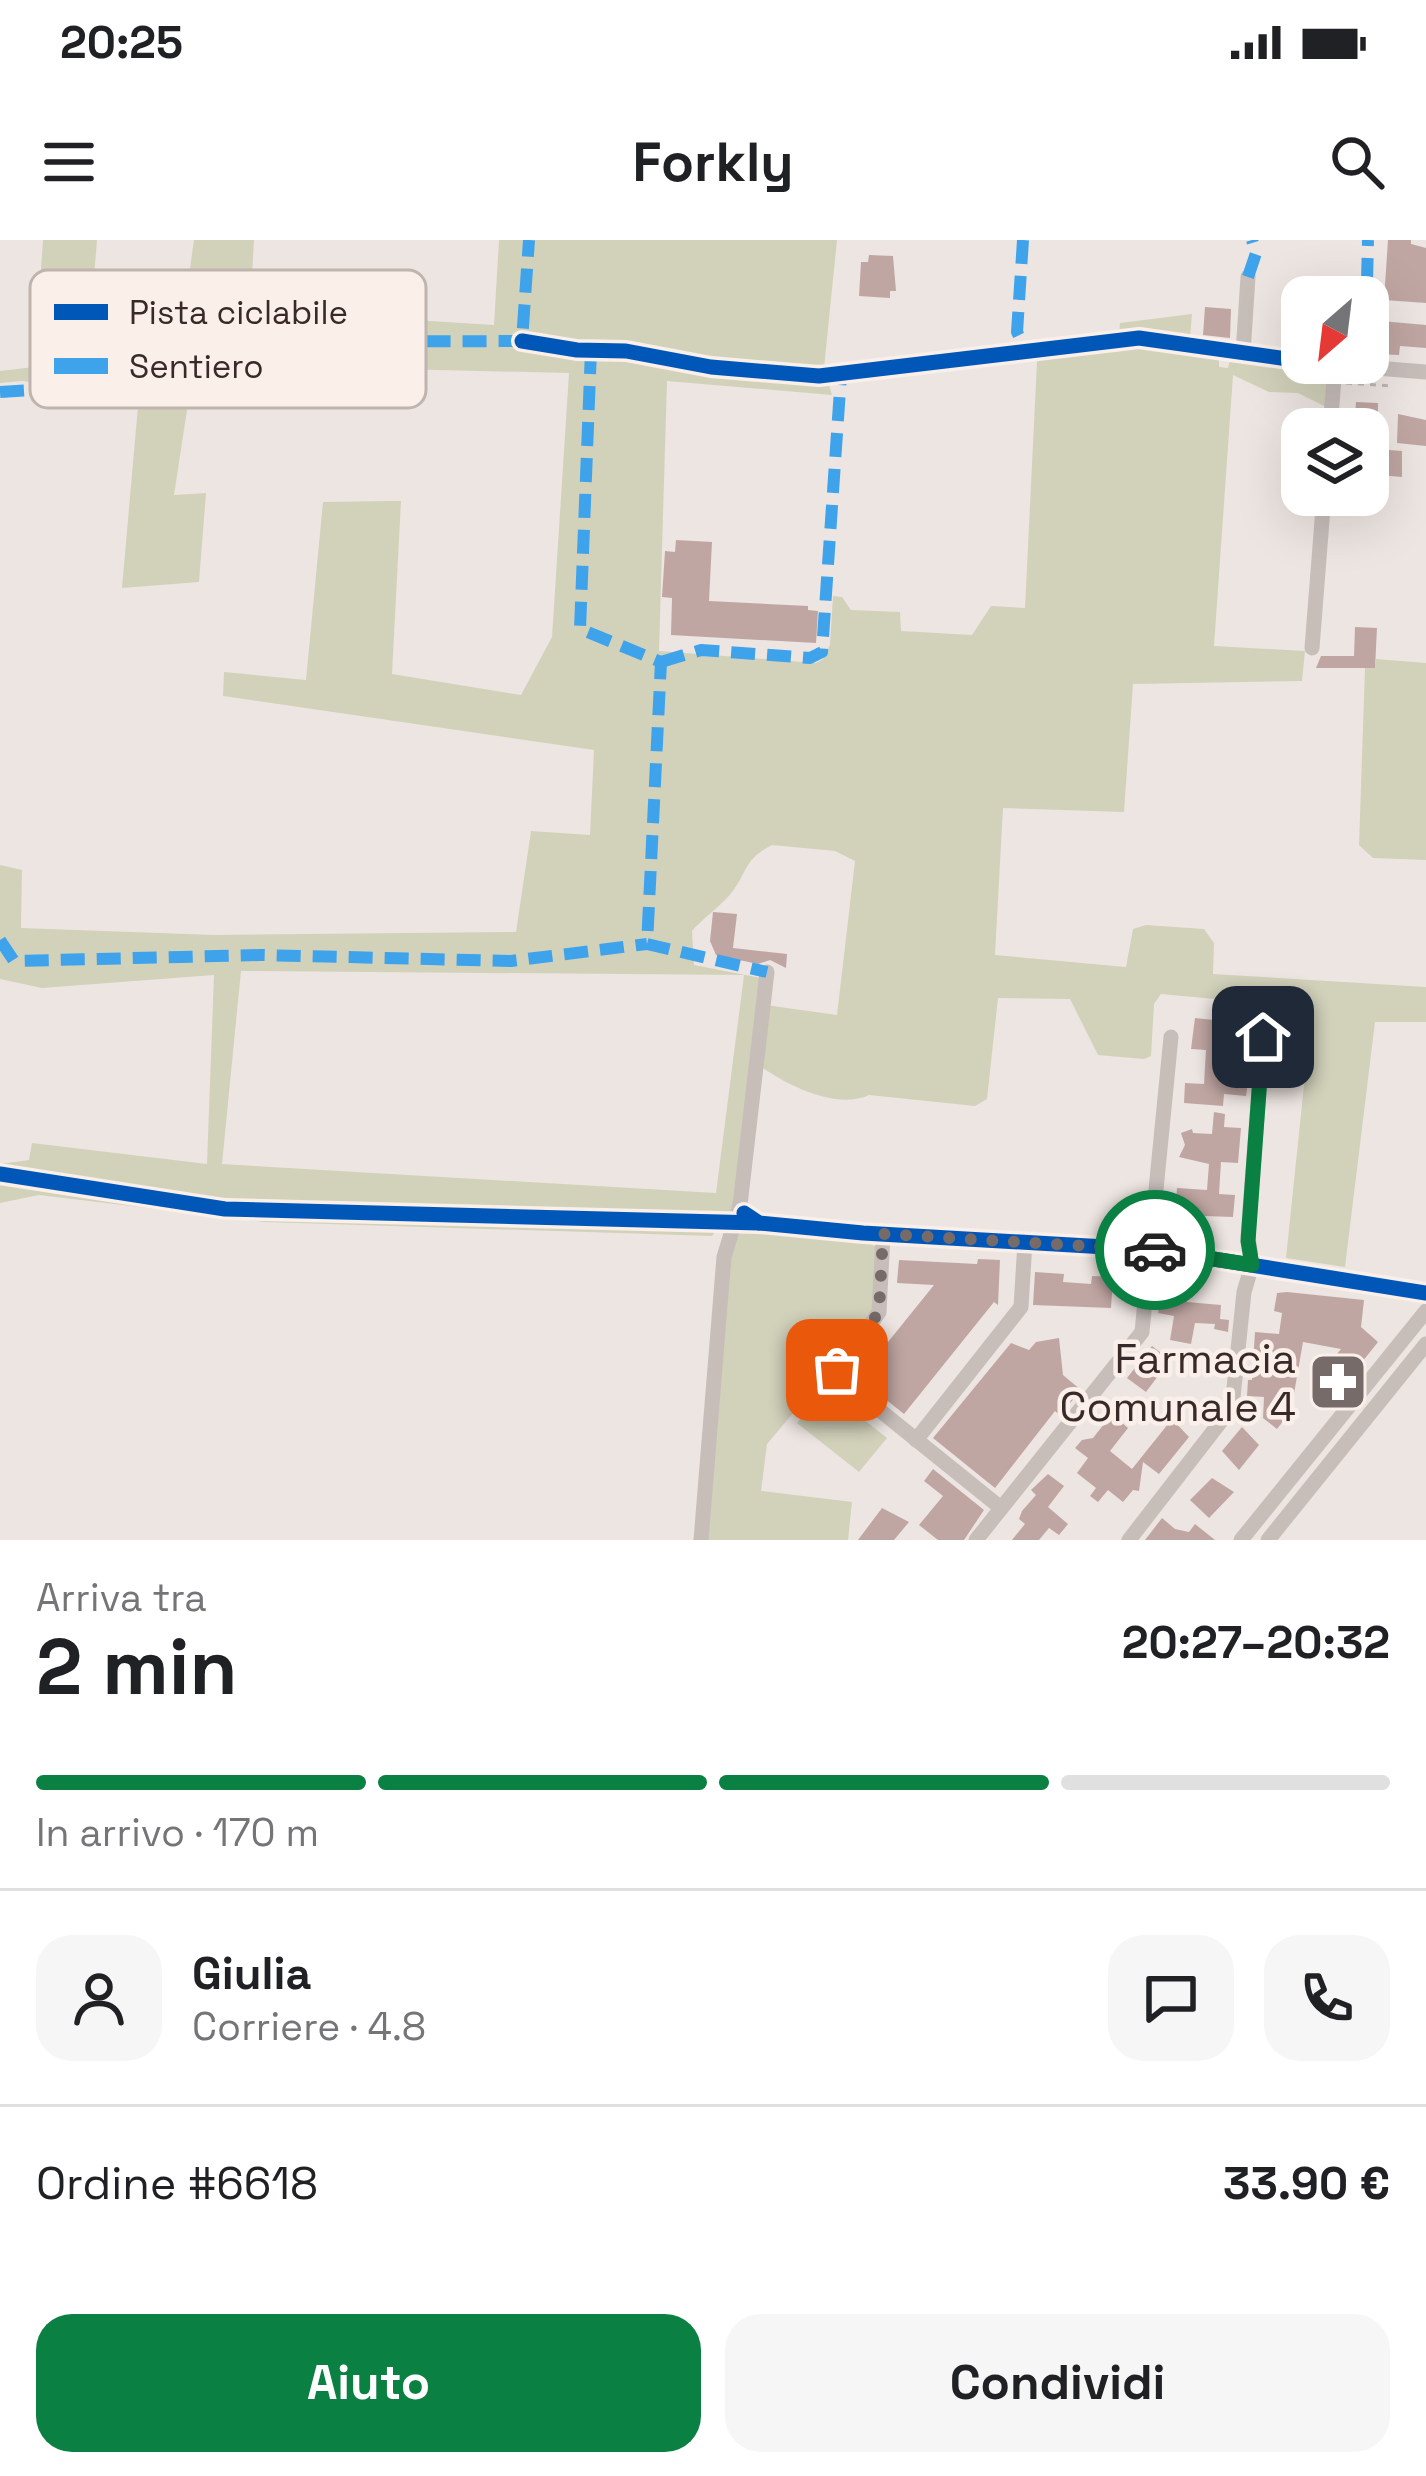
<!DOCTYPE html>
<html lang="it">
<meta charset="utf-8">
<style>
:root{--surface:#fff;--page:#f6f6f6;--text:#202124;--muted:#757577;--line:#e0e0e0;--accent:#0b8043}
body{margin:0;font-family:"Space Grotesk",sans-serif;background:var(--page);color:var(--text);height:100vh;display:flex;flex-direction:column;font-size:45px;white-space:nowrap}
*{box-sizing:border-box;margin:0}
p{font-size:39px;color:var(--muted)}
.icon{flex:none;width:66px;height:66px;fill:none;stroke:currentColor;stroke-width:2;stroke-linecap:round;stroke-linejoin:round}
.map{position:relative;height:1300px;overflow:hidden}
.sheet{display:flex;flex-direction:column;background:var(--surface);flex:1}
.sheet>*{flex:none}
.needle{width:78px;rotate:208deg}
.fabs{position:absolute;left:1281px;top:36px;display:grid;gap:24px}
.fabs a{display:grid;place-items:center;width:108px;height:108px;border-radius:24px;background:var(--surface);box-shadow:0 12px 48px #0002;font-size:60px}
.pin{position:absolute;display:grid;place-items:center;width:102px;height:102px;color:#fff;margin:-51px;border-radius:24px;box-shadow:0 6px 18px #0006}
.courier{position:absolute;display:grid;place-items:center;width:120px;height:120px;margin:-60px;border:9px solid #0b8043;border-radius:50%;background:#fff;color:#222;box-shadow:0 3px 15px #0007}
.headline em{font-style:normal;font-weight:700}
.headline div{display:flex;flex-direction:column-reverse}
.headline{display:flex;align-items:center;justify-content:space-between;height:204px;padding:0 36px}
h1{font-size:78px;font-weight:700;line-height:90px}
.bar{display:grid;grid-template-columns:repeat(4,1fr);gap:18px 12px;align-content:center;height:144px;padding:0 36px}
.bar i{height:15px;border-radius:9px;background:var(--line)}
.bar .current{background:var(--accent)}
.bar p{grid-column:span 4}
.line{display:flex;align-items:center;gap:30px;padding:0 36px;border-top:3px solid var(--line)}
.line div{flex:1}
.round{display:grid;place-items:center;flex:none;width:126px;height:126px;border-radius:36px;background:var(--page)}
.action{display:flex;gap:24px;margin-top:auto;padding:24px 36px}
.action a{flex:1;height:138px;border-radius:36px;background:var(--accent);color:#fff;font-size:48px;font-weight:700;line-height:138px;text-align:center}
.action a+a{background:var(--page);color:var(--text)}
.status{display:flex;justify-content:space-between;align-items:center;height:84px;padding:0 60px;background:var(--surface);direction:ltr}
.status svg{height:33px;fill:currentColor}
header{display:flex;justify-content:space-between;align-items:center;height:156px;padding:0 36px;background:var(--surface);font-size:54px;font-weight:700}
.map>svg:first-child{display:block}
.green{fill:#d2d2bb;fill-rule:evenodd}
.building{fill:#c0a6a3}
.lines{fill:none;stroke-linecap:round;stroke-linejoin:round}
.path{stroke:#bfb6b3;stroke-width:3;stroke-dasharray:6 6;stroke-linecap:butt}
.minor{stroke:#c7beba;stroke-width:15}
.quiet{stroke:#3fa3eb;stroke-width:12;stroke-dasharray:24 12;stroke-linecap:butt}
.cycleway-casing{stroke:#faefe9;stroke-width:22}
.cycleway{stroke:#0057b8;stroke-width:15}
.done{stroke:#776b69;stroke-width:12;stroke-dasharray:0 21.6}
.route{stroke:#0b8043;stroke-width:15}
.labels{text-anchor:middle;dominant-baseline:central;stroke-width:9;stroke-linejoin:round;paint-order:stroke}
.poi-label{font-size:42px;fill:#372a28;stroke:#faefe9;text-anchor:end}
.key{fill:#faefe9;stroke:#c0b4af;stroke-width:3}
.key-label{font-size:33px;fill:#372a28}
</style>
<div class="status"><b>20:25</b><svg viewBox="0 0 49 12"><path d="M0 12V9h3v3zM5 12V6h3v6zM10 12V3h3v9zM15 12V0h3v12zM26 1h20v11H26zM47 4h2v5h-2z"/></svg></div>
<header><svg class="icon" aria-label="menu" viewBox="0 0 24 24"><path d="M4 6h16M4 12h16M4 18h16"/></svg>Forkly<svg class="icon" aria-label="search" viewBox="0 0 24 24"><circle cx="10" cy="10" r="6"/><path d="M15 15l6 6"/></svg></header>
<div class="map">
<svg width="1426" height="1300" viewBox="0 0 1426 1300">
<rect width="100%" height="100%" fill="#ede5e1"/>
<g class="green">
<path d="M43,0H97L87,125L179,105L194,0H254L249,89L365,77L494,85L499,0H837L824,128L832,155L667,141L659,411L816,423L823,419L830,405L833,356L842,357L851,370L900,372L901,391L972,395L991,366L1025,368L1037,122L1039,117L1118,105L1120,83L1192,74L1189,110L1219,116V127L1228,128L1231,116L1329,134L1328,168L1298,153L1269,152L1233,135L1214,406L1305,411L1302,441L1133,444L1124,572L1003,568L995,715L1126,727L1133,689L1146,685L1204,689L1214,703L1213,734L1426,747V782H1375L1345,1027L1286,1018L1312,768L1161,754L1154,764L1151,816L1144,819L1098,815L1070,759L998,758L987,859L975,866L869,855C836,871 781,843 755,822L734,967L712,996L265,982L39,955L0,963V924L29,920L32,903L207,924L214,735L42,748L0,739V625L22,630L21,688L214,695L516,692L531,591L590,595L594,510L223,456L224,432L306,440L323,262L390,261H401L392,434L521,455L552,397L569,133L397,129L322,117L191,144L174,255L206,253L199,342L122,348L139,155L22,141L0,143V131L34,127ZM772,605L835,611L855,621L837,775L759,764L761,738L694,725L692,691C703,678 717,669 728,657C748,635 741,621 772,605ZM241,731L744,735L716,953L222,924Z"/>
<polygon points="1376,419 1426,423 1426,620 1373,618 1359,605 1365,428 1375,428"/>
<polygon points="736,986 862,998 879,1009 874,1077 767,1204 761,1251 852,1262 848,1300 704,1300 729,1007"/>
<polygon points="825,1149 887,1198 859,1232 797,1183"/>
</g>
<g class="building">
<polygon points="1388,0 1411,0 1411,4 1426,8 1426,63 1384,60"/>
<polygon points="869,15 893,16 896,51 890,51 890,58 859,56 861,22 868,22"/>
<polygon points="1205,67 1231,69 1230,98 1203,95"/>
<polygon points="1381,81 1426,85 1426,108 1400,106 1399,115 1379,114"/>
<polygon points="1356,162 1378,163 1377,209 1402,211 1402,237 1368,234 1368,189 1354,189"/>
<polygon points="1398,174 1426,180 1426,206 1397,203"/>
<polygon points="676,300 712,302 709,361 808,366 808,370 818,371 816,403 671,395 672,358 662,357 665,311 675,312"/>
<polygon points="1355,387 1377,388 1375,428 1316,428 1321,416 1354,416"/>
<polygon points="713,672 737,674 733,708 787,714 786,728 770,720 758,724 716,715 710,701"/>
<polygon points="1195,778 1214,780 1213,793 1234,794 1235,780 1245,781 1245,788 1254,789 1250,815 1218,812 1216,838 1248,842 1246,856 1224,854 1223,866 1184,863 1185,843 1204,844 1206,810 1191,809"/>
<polygon points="1214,872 1225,874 1224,887 1241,888 1238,923 1221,922 1219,954 1235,955 1233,977 1175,975 1177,948 1207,950 1209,924 1179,917 1185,905 1181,893 1192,889 1193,893 1212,894"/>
<polygon points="978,1019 1000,1020 998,1065 994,1062 904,1174 859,1138 934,1045 897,1043 899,1020 977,1024"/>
<polygon points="1035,1032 1064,1034 1063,1042 1091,1044 1092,1036 1113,1037 1111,1068 1033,1065"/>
<polygon points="1161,1051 1188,1055 1187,1062 1221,1065 1220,1079 1229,1080 1228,1092 1214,1089 1215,1084 1195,1083 1191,1104 1170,1100 1174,1076 1158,1073"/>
<polygon points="1287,1052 1364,1060 1361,1087 1378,1102 1331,1161 1310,1148 1341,1109 1303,1102 1291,1171 1277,1189 1263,1178 1264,1157 1247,1156 1248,1140 1252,1140 1255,1092 1279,1094 1282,1073 1274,1071 1277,1053"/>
<polygon points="1059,1098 1063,1135 1081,1150 1060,1175 1055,1171 995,1248 933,1198 1011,1103 1029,1110 1036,1102"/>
<polygon points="1152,1106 1170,1120 1146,1152 1127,1138"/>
<polygon points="1112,1174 1128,1188 1110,1211 1132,1229 1172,1179 1189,1197 1159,1234 1143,1222 1139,1251 1133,1250 1123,1262 1108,1250 1098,1262 1090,1256 1096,1248 1077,1233 1088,1218 1075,1208 1082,1200 1093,1198"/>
<polygon points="1242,1187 1259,1205 1239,1230 1222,1211"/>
<polygon points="933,1229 984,1270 964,1300 938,1300 919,1285 943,1256 924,1241"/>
<polygon points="1048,1234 1064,1246 1048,1267 1068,1284 1059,1295 1049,1288 1039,1300 1012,1300 1025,1284 1019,1279 1022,1271 1036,1255 1031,1250"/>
<polygon points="1212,1238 1234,1252 1209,1278 1190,1260"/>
<polygon points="882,1268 909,1282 894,1300 858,1300"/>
<polygon points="1162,1278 1175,1289 1189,1292 1195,1284 1215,1300 1145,1300"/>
</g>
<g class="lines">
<polyline class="path" points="1346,143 1392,146"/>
<g class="minor">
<polyline points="1365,57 1367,42"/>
<polyline points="522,101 577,110 626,111 711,127 819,136 1139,98 1302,121"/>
<polyline points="1243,113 1248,37"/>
<polyline points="1313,123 1426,132"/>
<polyline points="1330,189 1335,126"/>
<polyline points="1312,408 1324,255"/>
<polyline points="740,965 759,983 863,993"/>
<polyline points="870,993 1157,1010 1426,1053"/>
<polyline points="883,994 879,1072 836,1135 1001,1268"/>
<polyline points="916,1200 1021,1067 1025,1002"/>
<polyline points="701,1300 724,1017 740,965 767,732"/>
<polyline points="976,1300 1142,1092 1171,797"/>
<polyline points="1129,1300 1232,1167 1244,1052 1252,1025 1248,996 1263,797"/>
<polyline points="1241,1300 1426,1071"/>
<polyline points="1268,1300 1426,1104"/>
</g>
<g class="quiet">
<polyline points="1023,0 1017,92 1028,114"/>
<polyline points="1248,37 1256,13 1252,0"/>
<polyline points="1367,42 1368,0"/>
<polyline points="591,110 580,389 661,422 647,704 767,732"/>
<polyline points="0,152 34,150 245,102 522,101 529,0"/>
<polyline points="661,422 701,410 810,418 822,412 841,135"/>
<polyline points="0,700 14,721 260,715 511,721 647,704"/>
</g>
<defs>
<g id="cycleway">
<polyline points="522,101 577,110 626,111 711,127 819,136 1139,98 1302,121"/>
<polyline points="0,934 225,969 759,983"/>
<polyline points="744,973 759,983 863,993 1157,1010 1426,1053"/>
</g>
</defs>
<use href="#cycleway" class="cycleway-casing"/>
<use href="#cycleway" class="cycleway"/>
</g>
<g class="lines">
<polyline class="done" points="837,1130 879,1072 883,994 1155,1010"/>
<polyline class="route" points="1155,1010 1252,1025 1248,1001 1263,797"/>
</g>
<defs>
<symbol id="pharmacy-square" viewBox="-11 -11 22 22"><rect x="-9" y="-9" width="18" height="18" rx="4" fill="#776b69" stroke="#faefe9"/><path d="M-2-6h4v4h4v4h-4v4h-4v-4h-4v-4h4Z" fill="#fff"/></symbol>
</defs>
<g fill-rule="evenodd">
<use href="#pharmacy-square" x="1305" y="1109" width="66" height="66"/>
</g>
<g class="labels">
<g class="poi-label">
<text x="1296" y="1118">Farmacia<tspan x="1296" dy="48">Comunale 4</tspan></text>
</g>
</g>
<rect x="30" y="30" width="396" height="138" rx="18" class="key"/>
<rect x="54" y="64" width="54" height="16" fill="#0057b8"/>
<rect x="54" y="118" width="54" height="16" fill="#3fa3eb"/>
<g class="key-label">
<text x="129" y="84">Pista ciclabile</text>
<text x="129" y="138">Sentiero</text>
</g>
</svg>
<div class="fabs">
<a><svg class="needle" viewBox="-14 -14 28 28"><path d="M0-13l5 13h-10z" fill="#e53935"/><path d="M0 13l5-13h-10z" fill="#757577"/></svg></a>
<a><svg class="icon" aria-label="layers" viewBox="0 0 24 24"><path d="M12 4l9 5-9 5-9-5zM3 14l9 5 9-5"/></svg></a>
</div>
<div class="pin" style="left:837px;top:1130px;background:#ea580c"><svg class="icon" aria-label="bag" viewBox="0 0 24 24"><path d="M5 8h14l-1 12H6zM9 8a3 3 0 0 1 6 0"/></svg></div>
<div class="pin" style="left:1263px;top:797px;background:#1f2937"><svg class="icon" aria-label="home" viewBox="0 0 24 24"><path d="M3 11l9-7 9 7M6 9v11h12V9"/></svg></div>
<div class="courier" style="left:1155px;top:1010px"><svg class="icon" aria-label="car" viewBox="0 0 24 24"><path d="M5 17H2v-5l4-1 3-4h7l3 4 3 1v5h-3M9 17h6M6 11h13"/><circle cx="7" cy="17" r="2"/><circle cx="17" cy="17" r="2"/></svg></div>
</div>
<section class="sheet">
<div class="headline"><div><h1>2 min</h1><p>Arriva tra</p></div><em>20:27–20:32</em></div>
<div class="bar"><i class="current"></i><i class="current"></i><i class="current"></i><i></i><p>In arrivo · 170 m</p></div>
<div class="line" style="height:216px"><a class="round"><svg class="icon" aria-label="person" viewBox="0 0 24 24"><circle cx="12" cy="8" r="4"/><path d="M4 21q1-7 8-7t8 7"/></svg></a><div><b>Giulia</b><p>Corriere · 4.8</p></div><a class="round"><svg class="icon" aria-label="chat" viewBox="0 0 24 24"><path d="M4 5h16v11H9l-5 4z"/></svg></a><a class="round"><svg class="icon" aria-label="phone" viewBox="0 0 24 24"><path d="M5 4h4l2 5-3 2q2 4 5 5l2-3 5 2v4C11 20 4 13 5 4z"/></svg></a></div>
<div class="line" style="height:156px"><div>Ordine #6618</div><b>33.90 €</b></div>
<div class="action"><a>Aiuto</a><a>Condividi</a></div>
</section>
